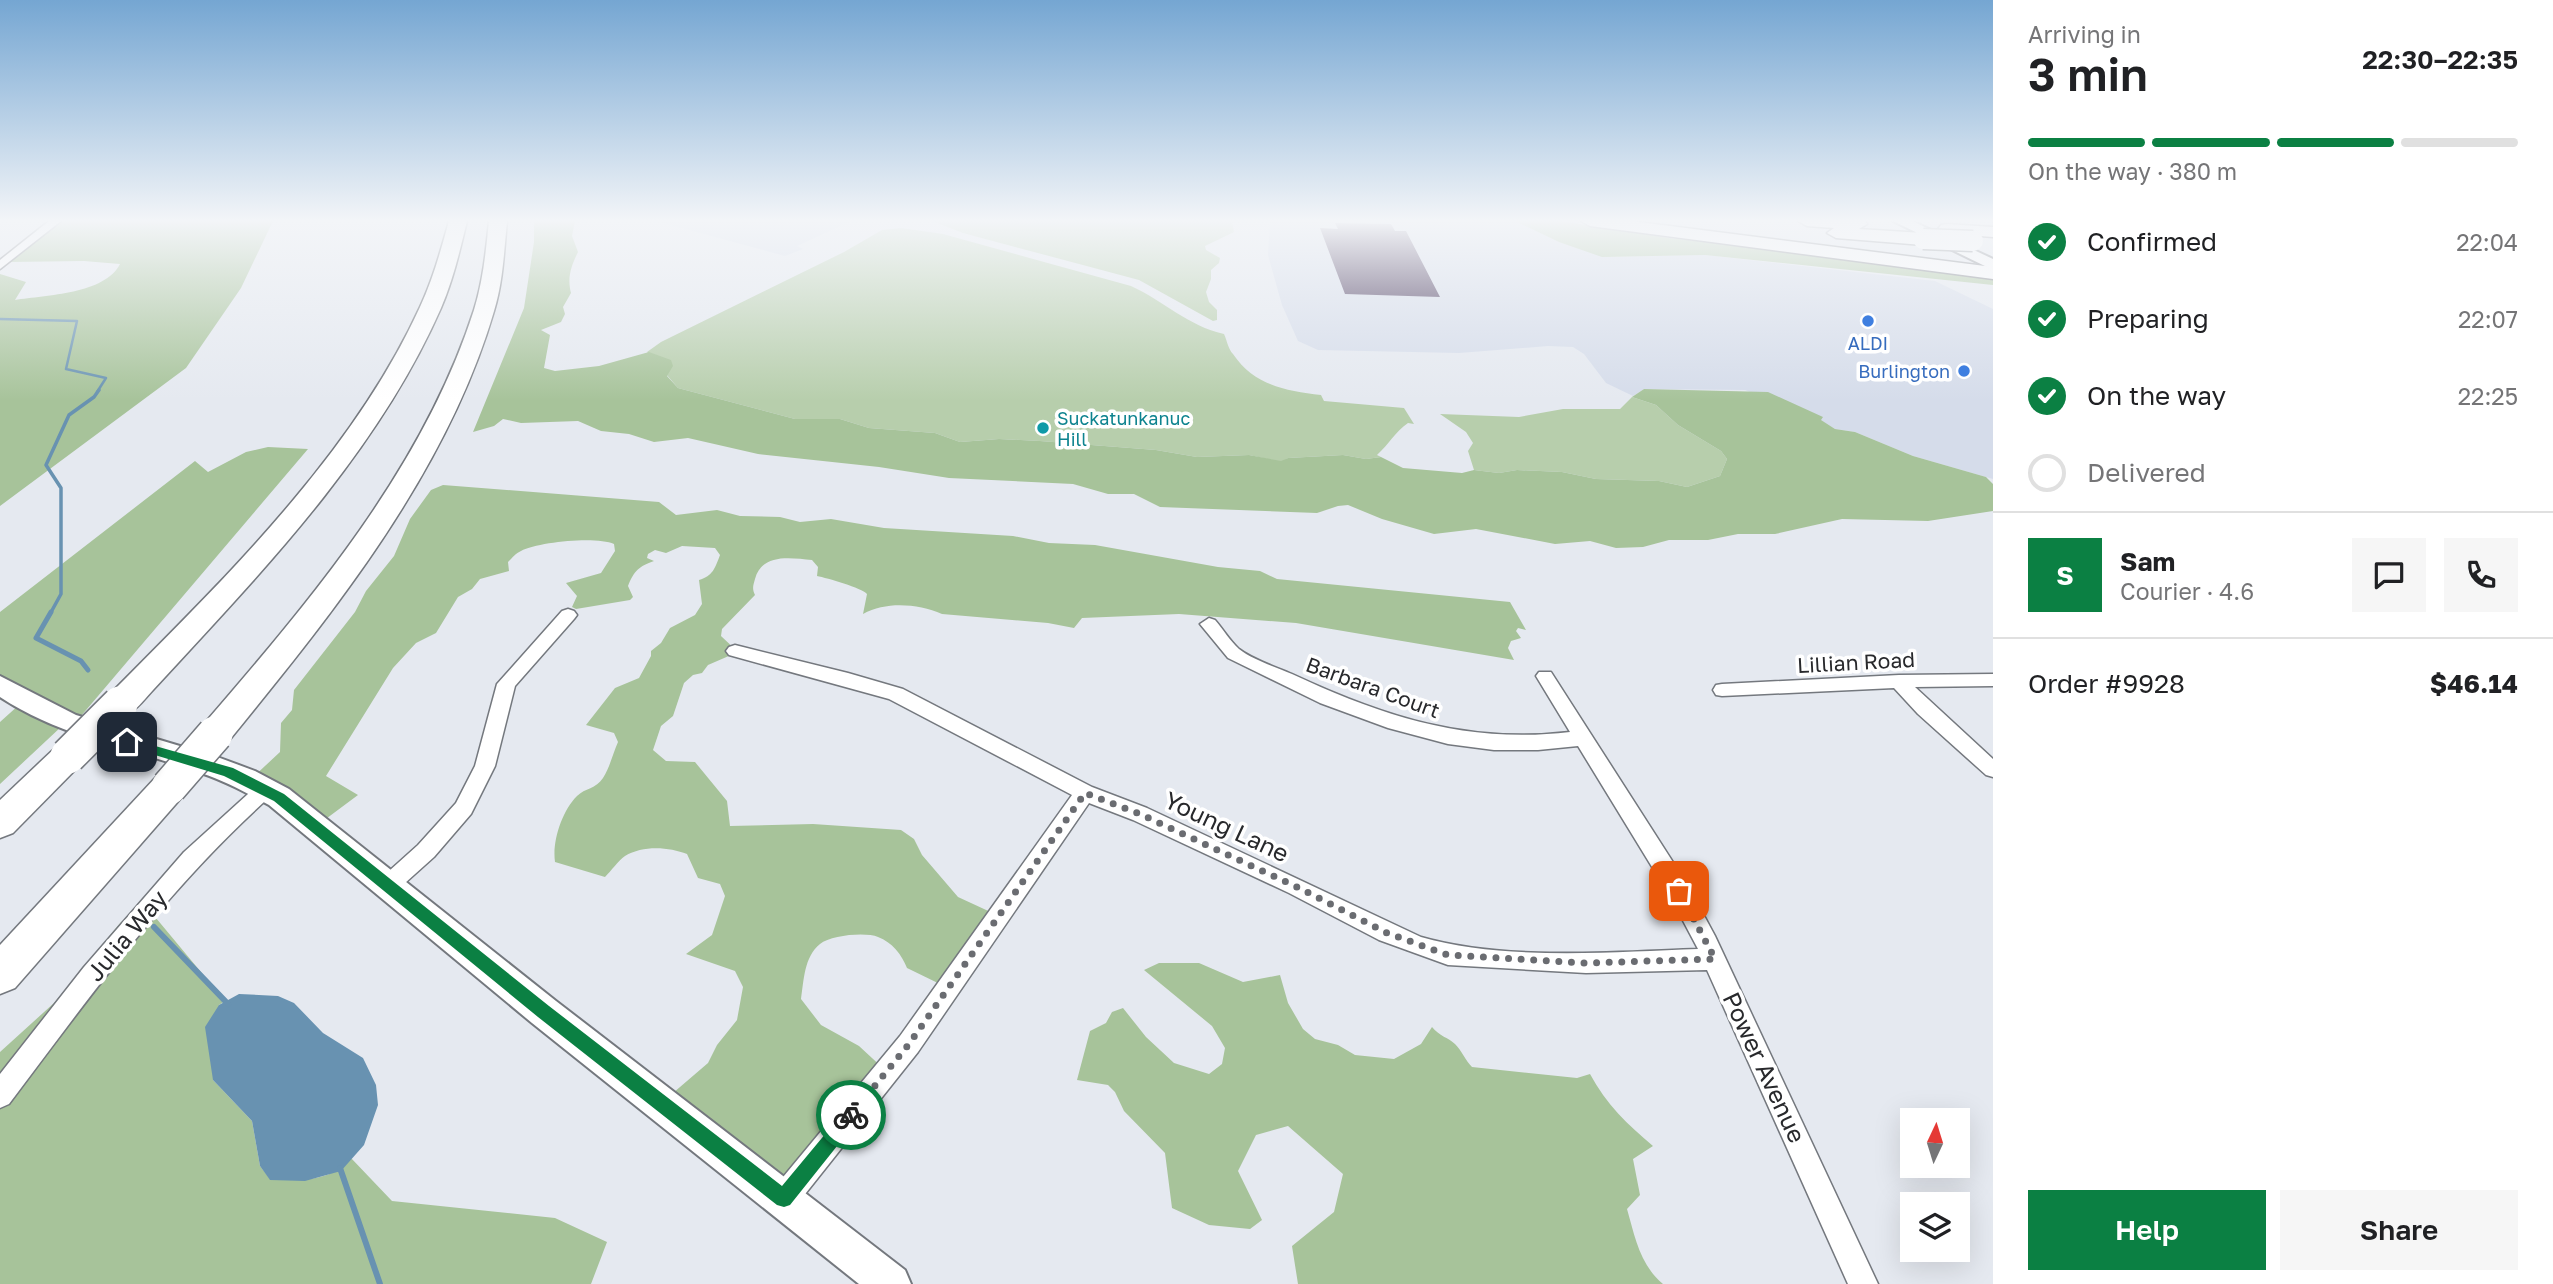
<!DOCTYPE html>
<meta charset="utf-8">
<style>
:root{--surface:#fff;--page:#f6f6f6;--text:#202124;--muted:#757577;--line:#e0e0e0;--accent:#0b8043}
body{margin:0;font-family:"Golos Text",sans-serif;background:var(--page);color:var(--text);height:100vh;display:flex;flex-direction:column;font-size:26px;white-space:nowrap}
*{box-sizing:border-box;margin:0}
p{font-size:23px;color:var(--muted)}
.icon{flex:none;width:38px;height:38px;fill:none;stroke:currentColor;stroke-width:2;stroke-linecap:round;stroke-linejoin:round}
.map{position:relative;flex:1;overflow:hidden}
.sheet{display:flex;flex-direction:column;background:var(--surface);width:560px}
.sheet>*{flex:none}
.needle{width:46px;rotate:4deg}
.fabs{position:absolute;left:1900px;top:1108px;display:grid;gap:14px}
.fabs a{display:grid;place-items:center;width:70px;height:70px;border-radius:0px;background:var(--surface);box-shadow:0 7px 28px #0002;font-size:35px}
.pin{position:absolute;display:grid;place-items:center;width:60px;height:60px;color:#fff;margin:-30px;border-radius:14px;box-shadow:0 4px 10px #0006}
.courier{position:absolute;display:grid;place-items:center;width:70px;height:70px;margin:-35px;border:5px solid #0b8043;border-radius:50%;background:#fff;color:#222;box-shadow:0 2px 9px #0007}
.overview em{font-style:normal;font-weight:600}
.overview div{display:flex;flex-direction:column-reverse}
.overview{display:flex;align-items:center;justify-content:space-between;height:119px;padding:0 35px}
h1{font-size:46px;font-weight:600;line-height:52px}
.bar{display:grid;grid-template-columns:repeat(4,1fr);gap:10px 7px;align-content:center;height:84px;padding:0 35px}
.bar i{height:9px;border-radius:5px;background:var(--line)}
.bar .selected{background:var(--accent)}
.bar p{grid-column:span 4}
.line{display:flex;align-items:center;gap:18px;padding:0 35px;border-top:2px solid var(--line)}
.line div{flex:1}
.round{display:grid;place-items:center;flex:none;width:74px;height:74px;border-radius:0px;background:var(--page)}
ol{padding:0 35px;list-style:none}
li{display:flex;align-items:center;gap:21px;height:77px}
li p{margin-inline-start:auto}
li .icon{padding:7px;border-radius:50%;background:var(--accent);color:#fff;stroke-width:4}
li:last-child{color:var(--muted)}
li i{width:38px;height:38px;border:4px solid var(--line);border-radius:50%}
.cta{display:flex;gap:14px;margin-top:auto;padding:14px 35px}
.cta a{flex:1;height:80px;border-radius:0px;background:var(--accent);color:#fff;font-size:28px;font-weight:600;line-height:80px;text-align:center}
.cta a+a{background:var(--page);color:var(--text)}
main{display:flex;flex:1;min-height:0}
.map>svg:first-child{display:block}
.built{fill:#d5dcea}
.green{fill:#b7ceac}
.forest{fill:#a7c39a}
.water{fill:#6892b1}
.lines{fill:none;stroke-linecap:round;stroke-linejoin:round}
.stream-far3{stroke:#6892b1;stroke-width:2.5}
.stream-far2{stroke:#6892b1;stroke-width:3.5}
.stream-far1{stroke:#6892b1;stroke-width:5}
.stream{stroke:#6892b1;stroke-width:6}
.building{fill:#433257}
.street-casing{stroke:#74787e;stroke-width:3}
.secondary-casing{stroke:#74787e;stroke-width:4}
.primary-casing{stroke:#74787e;stroke-width:4}
.highway-casing{stroke:#74787e;stroke-width:3}
.street{fill:#fff;fill-rule:evenodd}
.secondary{fill:#fff;fill-rule:evenodd}
.primary{fill:#fff;fill-rule:evenodd}
.highway{fill:#fff;fill-rule:evenodd}
.highway-bridge-far1-casing{stroke:#74787e;stroke-width:23;stroke-linecap:butt}
.highway-bridge-casing{stroke:#74787e;stroke-width:38;stroke-linecap:butt}
.highway-bridge-far1{stroke:#fff;stroke-width:20}
.highway-bridge{stroke:#fff;stroke-width:35}
.route{fill:#0b8043}
.done{stroke:#6a6c71;stroke-width:7;stroke-dasharray:0 12.6}
.shop-dot{fill:#3f7fe0;stroke:#fff;stroke-width:2.5}
.culture-dot{fill:#0f9aa8;stroke:#fff;stroke-width:2.5}
.labels{text-anchor:middle;dominant-baseline:central;stroke-width:7;stroke-linejoin:round;paint-order:stroke}
.far-shop-label{font-size:18px;fill:#366cbe;stroke:#fff}
.far-culture-label{font-size:18px;fill:#0d838f;stroke:#fff;text-anchor:start}
.street-label{font-size:21px;fill:#28292c;stroke:#fff}
.near-street-label{font-size:24px;fill:#28292c;stroke:#fff}
</style>
<main>
<div class="map">
<svg width="1993" height="1284" viewBox="0 0 1993 1284">
<rect width="100%" height="100%" fill="#e5e9f0"/>
<g class="built">
<polygon points="656,221 851,221 797,246 803,249 785,256"/>
<polygon points="1270,221 1515,221 1559,242 1614,257 1705,255 1935,281 1993,309 1993,479 1913,456 1855,432 1835,429 1820,420 1745,390 1644,389 1633,396 1606,383 1584,354 1573,347 1548,346 1459,353 1318,350 1298,341 1282,305 1268,255"/>
</g>
<g class="green">
<polygon points="932,221 1232,221 1234,232 1205,246 1206,250 1220,258 1219,263 1211,270 1211,279 1206,292 1209,302 1217,310 1217,320 1213,321 1139,280 963,233"/>
<path d="M901,228L943,234L1131,286C1164,301 1188,326 1224,334C1227,340 1228,349 1233,354C1254,385 1285,391 1321,395L1324,401L1404,408L1414,424L1408,423C1395,432 1389,444 1377,455L1381,457L1366,459L1343,455L1288,458L1281,462L1249,455L1197,457L1156,450L1040,441L999,439L960,442L935,433L869,428L840,419H795L678,388L647,352L661,342L844,252L882,230Z"/>
<polygon points="1632,397 1656,405 1678,425 1721,451 1727,459 1720,476 1687,487 1659,481 1596,479 1562,472 1517,470 1499,473 1474,470 1468,451 1473,443 1466,432 1440,414 1519,417 1563,409 1620,409"/>
</g>
<g class="forest">
<path d="M57,221H273L241,288L186,368L0,506V274L26,282L15,300C46,295 105,294 120,264L84,261L7,262L46,227Z"/>
<path d="M534,221H575L572,236L578,252C571,266 567,278 571,293L563,307L565,314L561,322L541,330L550,335L544,368L555,371L599,366L649,352L671,360L673,366L667,376L678,388L795,419H840L869,428L935,433L960,442L999,439L1040,441L1156,450L1197,457L1249,455L1281,461L1288,458L1343,455L1366,459L1381,457L1403,468L1462,473L1474,470L1499,473L1517,470L1562,472L1596,479L1659,481L1687,487L1720,476L1727,459L1721,451L1678,425L1656,405L1632,397L1644,389L1768,392L1823,417L1821,420L1835,429L1855,432L1913,456L1986,477L1993,484V511L1928,521L1842,519L1775,534H1738L1708,540H1669L1643,547L1616,548L1590,541L1555,544L1476,529L1434,534L1382,519L1348,505L1338,506L1317,513L1160,507L1134,494H1108L1073,484L949,478L879,467L758,454L688,438L654,442L629,434L601,431L578,421L521,423L503,419L494,426L473,432L524,308L534,242Z"/>
<polygon points="1515,221 1561,221 1669,238 1993,274 1993,285 1705,255 1602,257 1559,242"/>
<polygon points="268,447 308,449 81,716 72,724 62,726 0,784 0,722 20,704 0,688 0,612 195,461 208,472 246,452"/>
<path d="M443,485L659,502L676,515L717,510L740,516L780,517L800,522L831,519L884,528L1013,536L1049,543L1095,545L1218,567L1260,571L1277,579L1510,602L1526,630L1518,628L1516,631L1521,638L1511,641L1508,648L1514,660L1296,623L1179,614L1082,618L1074,628L1048,623L942,614C918,604 887,601 863,614L867,594C862,588 827,578 817,576L818,567L812,560C790,558 762,553 755,579C753,586 752,589 755,595L722,629L721,636L738,652L708,665L702,673L693,675L684,683L673,716L661,726L653,750L666,761L695,762L727,801L730,826L813,824L901,830L914,839L922,855L958,897L997,915L944,986L907,968C902,955 892,942 878,937C866,932 831,935 820,944C804,957 804,980 801,999L821,1025L859,1046L885,1070L788,1194L666,1099L708,1063L717,1045L737,1020L743,987L735,971L686,954L712,935L725,896L720,884L698,878L687,854C669,847 643,845 625,856C618,861 611,871 605,877L555,862C552,841 562,811 577,796C585,788 596,789 603,778C610,767 613,753 618,742L614,733L586,725L615,688L639,678L651,656V651L661,643L670,628L695,615L702,604L699,580C713,576 715,568 720,555L715,548L682,546L666,553L655,550L648,554L647,558L654,561C639,566 634,571 628,586L633,597L630,600L576,609L572,607L577,596L566,583L601,573L615,551L614,544C596,536 538,542 521,551C516,553 512,558 508,562L509,571L480,579L472,589L458,597L436,633L416,643L393,668L326,776L358,795L311,830L250,780L280,752L281,723L292,710L294,690L355,612L366,591L394,556L410,519L431,490Z"/>
<path d="M146,906L225,1001L219,1005L213,1080L252,1121L260,1166L270,1179C300,1181 331,1182 351,1158L392,1201L555,1218L607,1242L591,1284H0V1052L54,1003L121,922Z"/>
<path d="M1159,963H1199L1243,982L1280,975L1288,1003L1303,1029L1315,1039L1338,1045L1355,1055L1394,1059L1421,1044L1432,1027C1439,1036 1449,1038 1455,1044C1462,1051 1465,1060 1472,1067L1577,1078L1590,1074C1606,1104 1628,1125 1653,1146L1633,1159L1640,1195L1627,1209C1635,1237 1640,1265 1663,1284H1298L1292,1246L1334,1212L1343,1174L1288,1126L1256,1135L1238,1171L1262,1220L1250,1229L1209,1225L1172,1208L1165,1153L1124,1111L1115,1092L1108,1085L1077,1080L1090,1031L1106,1023L1112,1012L1123,1008L1146,1037L1174,1063L1209,1074L1222,1064L1225,1048L1212,1026L1144,970Z"/>
</g>
<polygon class="water" points="239,994 278,996 294,1003 323,1033 363,1058 376,1085 378,1105 364,1145 341,1171 305,1181 270,1180 260,1166 252,1121 213,1080 205,1027 219,1005"/>
<g class="lines">
<polyline class="stream-far3" points="0,319 77,321 66,369 106,378 97,392"/>
<polyline class="stream-far2" points="50,614 61,594 61,488 46,465 69,415 94,397 99,390"/>
<polyline class="stream-far1" points="51,612 36,638 81,661 88,670"/>
<g class="stream">
<polyline points="154,927 228,1004"/>
<polyline points="340,1168 380,1284"/>
</g>
</g>
<polygon class="building" points="1335,223 1391,224 1395,231 1406,231 1440,297 1345,294 1320,228 1338,229"/>
<g class="lines">
<defs>
<g id="street">
<polygon points="49,221 61,221 0,269 0,260"/>
<polygon points="568,609 574,611 577,615 574,619 515,686 495,766 471,814 434,857 395,892 387,895 379,892 376,886 379,880 418,845 456,803 475,766 497,684 562,611"/>
<path d="M1209,618L1215,620C1223,629 1230,641 1239,649C1253,660 1276,667 1292,674C1384,717 1468,744 1570,732L1536,676L1539,672H1551L1687,884L1715,936L1878,1284H1848L1707,970L1586,973L1448,965L1379,940L1289,893L1133,820L1089,803L918,1052L794,1208L784,1212L774,1208L770,1198L774,1188L900,1036L1072,795L889,699L729,655L726,651L729,647L735,645L848,673L903,689L1092,787L1147,808L1421,937C1504,961 1612,952 1698,949L1671,898L1578,746L1538,750H1494L1448,744L1388,728L1320,703L1228,658L1200,624Z"/>
<polygon points="1993,674 1993,686 1915,687 1993,759 1993,777 1986,775 1918,714 1894,688 1722,696 1716,695 1713,690 1716,685 1722,684 1899,675"/>
<path d="M266,781L273,784L276,789L273,794C170,885 91,995 9,1104L0,1108V1074L84,967L184,852L259,784Z"/>
</g>
<path id="secondary" d="M0,676L76,715L220,758L255,771L289,789L556,1001L905,1270L911,1284H859L532,1023L269,805C247,793 225,781 201,773C132,748 62,738 0,697Z"/>
<polygon id="primary" points="1893,221 1912,221 1993,259 1993,270"/>
<g id="highway">
<path d="M449,221H467C460,250 453,280 441,308C377,454 260,574 153,690C138,706 132,720 108,712L103,704L108,696C222,581 352,456 420,307C433,279 441,250 449,221Z"/>
<path d="M489,221H507C504,251 503,282 494,311C446,474 333,613 227,743L215,747L203,743L198,734L203,725C310,601 423,469 474,310C483,281 486,251 489,221Z"/>
<polygon points="1581,221 1631,221 1993,267 1993,279 1590,226"/>
<polygon points="1798,221 1865,221 1867,224 1859,229 1923,233 1932,239 1923,245 1836,238 1827,233 1834,228 1807,226"/>
<polygon points="1947,224 1993,227 1993,237 1941,233 1938,229 1941,225"/>
<polygon points="68,743 80,747 86,756 80,765 13,833 0,838 0,800 56,747"/>
<polygon points="169,773 182,777 187,787 182,797 15,988 0,994 0,945 156,777"/>
</g>
</defs>
<use href="#street" class="street-casing"/>
<use href="#secondary" class="secondary-casing"/>
<use href="#primary" class="primary-casing"/>
<use href="#highway" class="highway-casing"/>
<use href="#street" class="street"/>
<use href="#secondary" class="secondary"/>
<use href="#primary" class="primary"/>
<use href="#highway" class="highway"/>
<defs>
<polyline id="highway-bridge-far1" points="1923,239 1973,241"/>
<g id="highway-bridge">
<polyline points="68,756 120,704"/>
<polyline points="169,787 215,734"/>
</g>
</defs>
<use href="#highway-bridge-far1" class="highway-bridge-far1-casing"/>
<use href="#highway-bridge" class="highway-bridge-casing"/>
<use href="#highway-bridge-far1" class="highway-bridge-far1"/>
<use href="#highway-bridge" class="highway-bridge"/>
</g>
<linearGradient id="sky" x2="0" y2="1"><stop stop-color="#75a6d2"/><stop offset="0.55" stop-color="#f3f5f8"/><stop offset="1" stop-color="#f3f5f8" stop-opacity="0"/></linearGradient>
<rect width="1993" height="401" fill="url(#sky)"/>
<polygon class="route" points="127,738 233,768 284,794 549,1006 782,1186 846,1109 851,1106 857,1109 860,1115 857,1121 790,1205 784,1207 777,1205 538,1017 274,801 224,776 122,745 121,742"/>
<g class="lines">
<polyline class="done" points="851,1115 909,1044 1085,793 1140,814 1297,887 1387,933 1448,955 1586,963 1715,959 1679,891"/>
</g>
<g class="shop-dot">
<circle cx="1868" cy="321" r="7"/>
<circle cx="1964" cy="371" r="7"/>
</g>
<circle class="culture-dot" cx="1043" cy="428" r="7"/>
<g class="labels">
<g class="far-shop-label">
<text x="1868" y="343">ALDI</text>
<text x="1950" y="371" text-anchor="end">Burlington</text>
</g>
<g class="far-culture-label">
<text x="1057" y="418">Suckatunkanuc<tspan x="1057" dy="21">Hill</tspan></text>
</g>
<g class="street-label">
<text transform="translate(1856 662) rotate(-3)">Lillian Road</text>
<text transform="translate(1373 687) rotate(20)">Barbara Court</text>
</g>
<g class="near-street-label">
<text transform="translate(1227 826) rotate(25)">Young Lane</text>
<text transform="translate(126 935) rotate(-50)">Julia Way</text>
<text transform="translate(1765 1067) rotate(65)">Power Avenue</text>
</g>
</g>
</svg>
<div class="fabs">
<a><svg class="needle" viewBox="-14 -14 28 28"><path d="M0-13l5 13h-10z" fill="#e53935"/><path d="M0 13l5-13h-10z" fill="#757577"/></svg></a>
<a><svg class="icon" aria-label="layers" viewBox="0 0 24 24"><path d="M12 4l9 5-9 5-9-5zM3 14l9 5 9-5"/></svg></a>
</div>
<div class="pin" style="left:1679px;top:891px;background:#ea580c"><svg class="icon" aria-label="bag" viewBox="0 0 24 24"><path d="M5 8h14l-1 12H6zM9 8a3 3 0 0 1 6 0"/></svg></div>
<div class="pin" style="left:127px;top:742px;background:#1f2937"><svg class="icon" aria-label="home" viewBox="0 0 24 24"><path d="M3 11l9-7 9 7M6 9v11h12V9"/></svg></div>
<div class="courier" style="left:851px;top:1115px"><svg class="icon" aria-label="bike" viewBox="0 0 24 24"><circle cx="6" cy="16" r="4"/><circle cx="18" cy="16" r="4"/><path d="M6 16l4-8h5l3 8M10 8l3 8H6M13 5h3"/></svg></div>
</div>
<section class="sheet">
<div class="overview"><div><h1>3 min</h1><p>Arriving in</p></div><em>22:30–22:35</em></div>
<div class="bar"><i class="selected"></i><i class="selected"></i><i class="selected"></i><i></i><p>On the way · 380 m</p></div>
<ol>
<li><svg class="icon" aria-label="check" viewBox="0 0 24 24"><path d="M5 12l5 5 9-10"/></svg>Confirmed<p>22:04</p></li>
<li><svg class="icon" aria-label="check" viewBox="0 0 24 24"><path d="M5 12l5 5 9-10"/></svg>Preparing<p>22:07</p></li>
<li><svg class="icon" aria-label="check" viewBox="0 0 24 24"><path d="M5 12l5 5 9-10"/></svg>On the way<p>22:25</p></li>
<li><i></i>Delivered</li>
</ol>
<div class="line" style="height:126px"><b class="round" style="background:var(--accent);color:#fff">S</b><div><b>Sam</b><p>Courier · 4.6</p></div><a class="round"><svg class="icon" aria-label="chat" viewBox="0 0 24 24"><path d="M4 5h16v11H9l-5 4z"/></svg></a><a class="round"><svg class="icon" aria-label="phone" viewBox="0 0 24 24"><path d="M5 4h4l2 5-3 2q2 4 5 5l2-3 5 2v4C11 20 4 13 5 4z"/></svg></a></div>
<div class="line" style="height:91px"><div>Order #9928</div><b>$46.14</b></div>
<div class="cta"><a>Help</a><a>Share</a></div>
</section>
</main>
